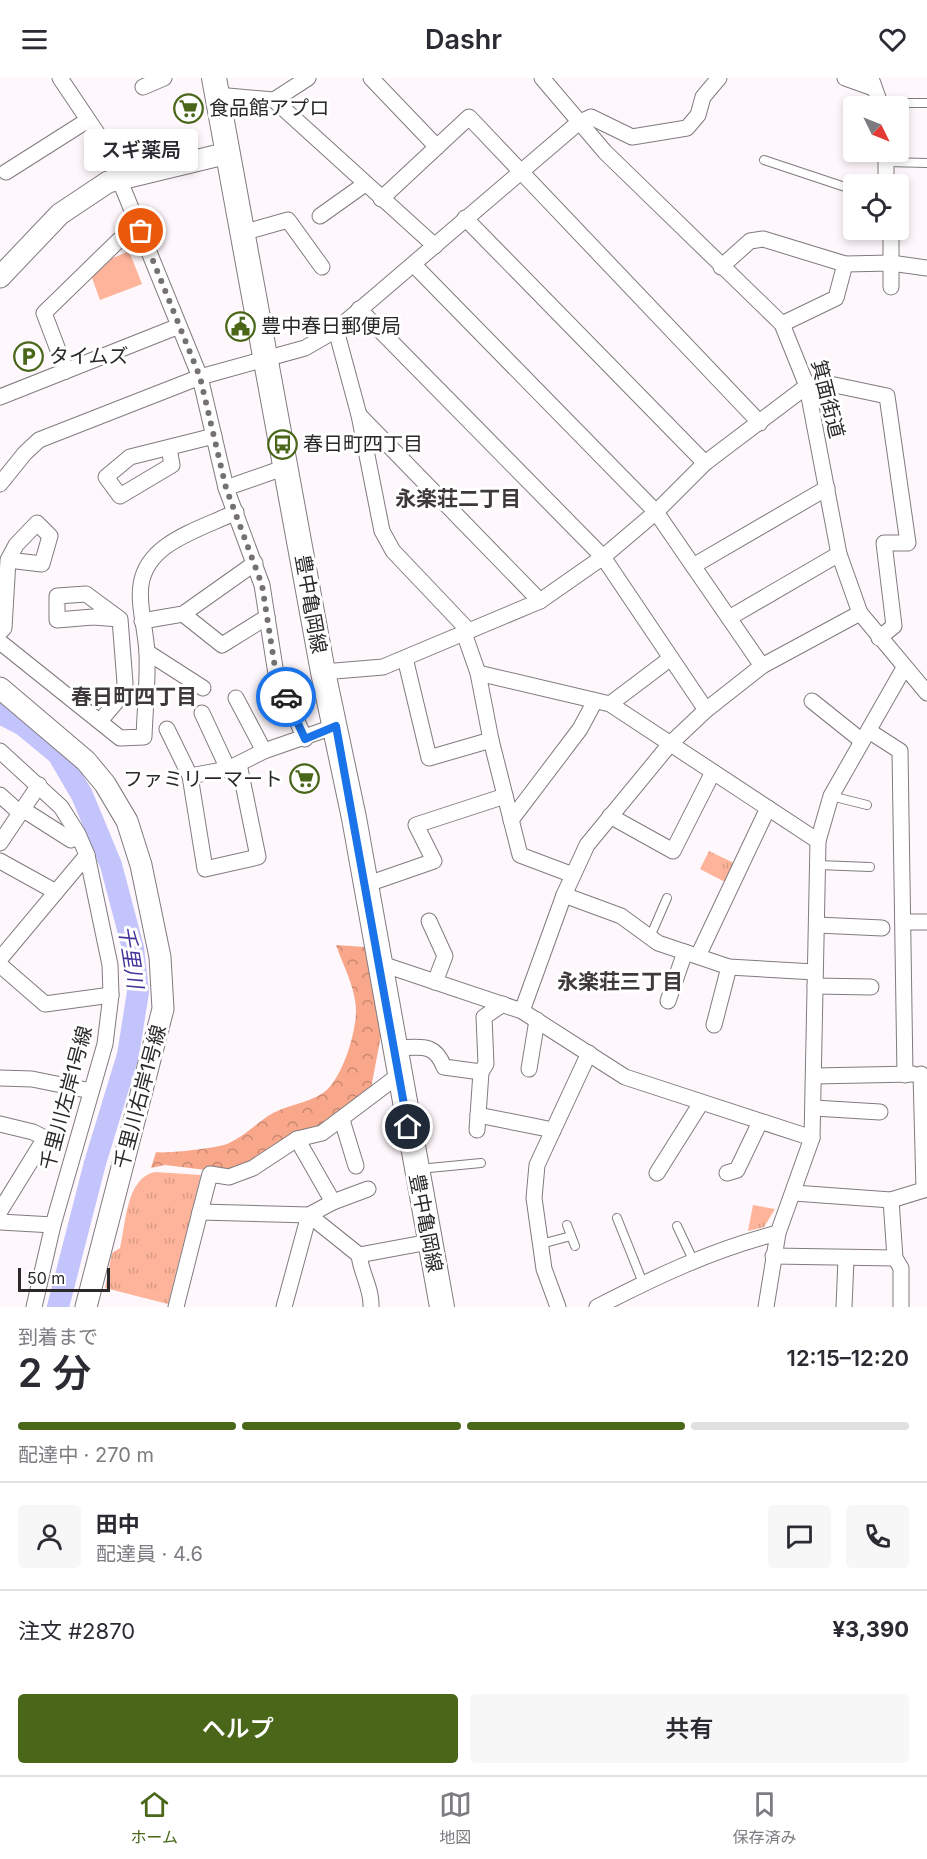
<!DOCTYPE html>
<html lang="ja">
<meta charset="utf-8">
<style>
:root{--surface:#fff;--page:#f7f7f7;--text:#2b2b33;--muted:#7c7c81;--line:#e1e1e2;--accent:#496619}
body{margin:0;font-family:Inter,"Noto Sans JP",sans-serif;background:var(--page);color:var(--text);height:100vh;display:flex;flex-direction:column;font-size:22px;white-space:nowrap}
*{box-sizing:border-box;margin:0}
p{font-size:20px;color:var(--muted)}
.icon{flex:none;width:33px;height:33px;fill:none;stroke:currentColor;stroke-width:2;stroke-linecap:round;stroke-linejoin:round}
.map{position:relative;height:1229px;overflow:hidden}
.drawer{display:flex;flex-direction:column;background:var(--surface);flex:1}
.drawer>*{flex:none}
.needle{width:39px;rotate:133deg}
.buttons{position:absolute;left:843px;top:18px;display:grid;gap:12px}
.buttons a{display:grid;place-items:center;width:66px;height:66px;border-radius:6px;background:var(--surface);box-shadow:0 3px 9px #0003;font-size:30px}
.scale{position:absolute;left:18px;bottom:15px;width:92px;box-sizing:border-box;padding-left:6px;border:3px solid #2b282a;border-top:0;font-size:16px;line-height:21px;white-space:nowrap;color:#2b282a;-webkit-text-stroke:4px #fff;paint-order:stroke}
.pin{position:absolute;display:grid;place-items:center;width:51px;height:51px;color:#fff;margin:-26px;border:3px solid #fff;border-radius:50%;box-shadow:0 2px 6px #0007}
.courier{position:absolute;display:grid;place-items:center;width:60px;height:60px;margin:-30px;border:4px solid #1a73e8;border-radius:50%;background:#fff;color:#222;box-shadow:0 2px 8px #0007}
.bubble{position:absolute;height:42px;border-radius:6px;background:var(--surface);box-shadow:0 3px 9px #0003;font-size:20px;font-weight:600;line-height:42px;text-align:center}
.head em{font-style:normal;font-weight:600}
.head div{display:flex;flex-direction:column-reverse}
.head{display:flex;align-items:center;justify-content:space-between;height:102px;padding:0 18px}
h1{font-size:39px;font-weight:600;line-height:45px}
.bar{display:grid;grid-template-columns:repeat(4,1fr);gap:9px 6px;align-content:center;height:72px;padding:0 18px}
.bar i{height:8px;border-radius:4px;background:var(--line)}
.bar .current{background:var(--accent)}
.bar p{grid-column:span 4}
.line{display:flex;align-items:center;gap:15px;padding:0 18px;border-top:2px solid var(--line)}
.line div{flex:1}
.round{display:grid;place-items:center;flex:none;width:63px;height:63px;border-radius:6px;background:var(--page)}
.primary-button{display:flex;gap:12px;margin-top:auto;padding:12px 18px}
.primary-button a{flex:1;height:69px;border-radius:6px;background:var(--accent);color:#fff;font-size:24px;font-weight:600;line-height:69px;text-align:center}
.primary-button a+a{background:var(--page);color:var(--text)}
header{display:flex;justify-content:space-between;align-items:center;height:78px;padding:0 18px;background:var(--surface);font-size:27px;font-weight:600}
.tab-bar{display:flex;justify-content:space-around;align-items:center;height:84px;border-top:2px solid var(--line);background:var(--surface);font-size:16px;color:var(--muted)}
.tab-bar a{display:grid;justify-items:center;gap:3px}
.tab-bar .current{color:var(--accent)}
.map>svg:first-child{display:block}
.green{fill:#fdb49a}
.forest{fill:url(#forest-crowns)}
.park{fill:url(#park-tufts)}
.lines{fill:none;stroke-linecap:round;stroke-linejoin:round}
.river{stroke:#c4c4fc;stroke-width:22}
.lane-casing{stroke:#817b7f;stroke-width:10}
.street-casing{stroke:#817b7f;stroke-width:17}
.secondary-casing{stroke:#817b7f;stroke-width:23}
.primary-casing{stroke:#817b7f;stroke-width:26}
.lane{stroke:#fff;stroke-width:8}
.street{stroke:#fff;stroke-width:15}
.secondary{stroke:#fff;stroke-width:21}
.primary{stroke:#fff;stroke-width:24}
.done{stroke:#757073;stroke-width:6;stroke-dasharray:0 10.8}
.route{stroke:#1a73e8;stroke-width:8}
.labels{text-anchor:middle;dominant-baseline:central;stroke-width:6;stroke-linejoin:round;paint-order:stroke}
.poi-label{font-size:20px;fill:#2b282a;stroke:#fff;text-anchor:start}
.street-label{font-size:20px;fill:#2b282a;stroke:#fff}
.neighbourhood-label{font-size:21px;font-weight:bold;fill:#3e393c;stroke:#fff}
.water-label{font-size:21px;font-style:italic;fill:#45349b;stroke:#fff}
</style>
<header><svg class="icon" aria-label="menu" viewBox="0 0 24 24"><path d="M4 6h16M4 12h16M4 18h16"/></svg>Dashr<svg class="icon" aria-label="heart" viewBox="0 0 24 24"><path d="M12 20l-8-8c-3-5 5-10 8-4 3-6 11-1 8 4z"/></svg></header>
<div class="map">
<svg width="927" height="1229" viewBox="0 0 927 1229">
<defs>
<pattern id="forest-crowns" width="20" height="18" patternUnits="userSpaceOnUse" patternTransform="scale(1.5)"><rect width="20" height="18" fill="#f8a78a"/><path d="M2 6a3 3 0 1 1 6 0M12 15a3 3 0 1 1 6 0" fill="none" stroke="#c98871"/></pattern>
<pattern id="park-tufts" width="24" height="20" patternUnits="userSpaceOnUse" patternTransform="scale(1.5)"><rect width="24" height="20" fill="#fdb49a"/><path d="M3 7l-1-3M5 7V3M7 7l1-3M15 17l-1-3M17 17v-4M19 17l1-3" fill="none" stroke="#d99b85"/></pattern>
</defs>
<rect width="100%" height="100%" fill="#fef7fb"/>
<polygon class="green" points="127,174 131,178 142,206 100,222 92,200 103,184"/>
<path class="forest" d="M336,867L365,869L383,947L371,1010L333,1040L247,1088L223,1094L165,1087L151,1090L156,1074C164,1076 218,1070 227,1066C241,1060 255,1047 268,1038C285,1027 306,1026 323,1015C342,1002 356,955 356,933C356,911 343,887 336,867Z"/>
<g class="park">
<polygon points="709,773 734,785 725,804 700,791"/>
<path d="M155,1094L201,1097L168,1226L105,1210L112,1175L120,1170C126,1145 126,1100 155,1094Z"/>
<polygon points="753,1127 775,1131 764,1149 748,1153"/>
</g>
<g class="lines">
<polyline class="river" points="0,635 23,647 58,676 82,717 111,787 133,870 138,914 128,977 95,1085 58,1229"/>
<defs>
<g id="lane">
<polyline points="879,25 927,25"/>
<polyline points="764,82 854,112"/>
<polyline points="886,84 927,85"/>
<polyline points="831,718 867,727"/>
<polyline points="818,787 870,789"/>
<polyline points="650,859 667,820"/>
<polyline points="419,1091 481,1085"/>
<polyline points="617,1140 643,1205"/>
<polyline points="567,1147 575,1168"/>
<polyline points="677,1148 694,1184"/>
<polyline points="541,1166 571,1158"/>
</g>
<g id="street">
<polyline points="60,0 99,58 120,103 200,299 226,410 262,507 276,596 305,661"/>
<polyline points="371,0 437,69"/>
<polyline points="542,0 605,74 782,246 807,308 839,476 860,535 927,615"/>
<polyline points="845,0 873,10"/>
<polyline points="871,0 881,28"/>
<polyline points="143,9 164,0"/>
<polyline points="217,17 274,22 435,168"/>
<polyline points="274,22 308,0"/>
<polyline points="6,94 88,42"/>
<polyline points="886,106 886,74"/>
<polyline points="381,121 469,39 760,345"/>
<polyline points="320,138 365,106"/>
<polyline points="465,140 705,385"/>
<polyline points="891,152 891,209"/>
<polyline points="242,155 288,142 322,189"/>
<polyline points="414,187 656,434 762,588"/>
<polyline points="721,189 750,163 763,161 845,186 891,185 927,190"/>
<polyline points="359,231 603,479 706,632"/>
<polyline points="782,246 836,220 845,186"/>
<polyline points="336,252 359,337 382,453 393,473 469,553"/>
<polyline points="66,293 44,235 119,162 141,153"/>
<polyline points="0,319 179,248"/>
<polyline points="359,337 540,523"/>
<polyline points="169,370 172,387 120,418 106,399 130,379 214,358"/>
<polyline points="0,406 25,375 39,362 200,299 305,270 336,252 578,45 591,39 632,59 687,50 698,37 703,19 719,0"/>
<polyline points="226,410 286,389"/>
<polyline points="693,488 827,410"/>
<polyline points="183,536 222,567 267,539"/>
<polyline points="729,540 839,476"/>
<polyline points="142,543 183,536 255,485"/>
<polyline points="0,554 4,550 8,482 16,467 37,445 50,458 42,486 8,482"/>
<polyline points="464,555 478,595 491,662 520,777 573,797"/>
<path d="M0,564L120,660L144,659C145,631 148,603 147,575C145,535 125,499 165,469C185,454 213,445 236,434"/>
<polyline points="147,574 203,610"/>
<polyline points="405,580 429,680 491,662"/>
<polyline points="323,594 383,589 540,523 603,479 656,434 705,385 807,308 830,306 887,318 908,465 884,465 894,548 879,560"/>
<polyline points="478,595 610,626 818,763"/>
<polyline points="236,620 264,673"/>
<polyline points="812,623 862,663"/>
<polyline points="610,626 671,580"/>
<polyline points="202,635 228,691"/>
<polyline points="100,643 123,616 125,605 120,541 93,539 57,542 57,518 86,516 120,541"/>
<polyline points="167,651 190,698 205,791 258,779 239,686"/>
<polyline points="869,653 900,673 905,997"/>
<polyline points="0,673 61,729 78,756 87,777 110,887 111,917 105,966 53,1147 34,1229"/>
<polyline points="190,698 228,691 264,673 336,648"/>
<polyline points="0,717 20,735 27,734 71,762"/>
<polyline points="610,738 673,773 713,694"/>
<polyline points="511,742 580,651 595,623"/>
<polyline points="0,765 39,707"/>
<polyline points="0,783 56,814"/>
<polyline points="365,807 434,783 416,747 505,718"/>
<polyline points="564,817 621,838 658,865 729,889 815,894"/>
<polyline points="429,843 445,878 435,904"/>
<polyline points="903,844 927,844"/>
<polyline points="818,847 882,850"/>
<polyline points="698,878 768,730"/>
<polyline points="0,881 87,777"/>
<polyline points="379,885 522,933 625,999 812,1060"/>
<polyline points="0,887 45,926 111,917"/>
<polyline points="815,908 871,909"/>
<polyline points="668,923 685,874"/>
<polyline points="522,933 564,817 587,767 670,666 706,632 762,588 860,535"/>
<polyline points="714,947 729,889"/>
<path d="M394,970C419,970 434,963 444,989L481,994L477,1052"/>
<polyline points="529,991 537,942"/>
<polyline points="481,994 486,986 484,939 503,926"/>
<polyline points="921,996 924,1111"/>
<polyline points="814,998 913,996"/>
<polyline points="0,1000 32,1001 91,1013"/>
<polyline points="814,1030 880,1034"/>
<polyline points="478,1037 553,1052"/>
<polyline points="342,1042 356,1088"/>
<polyline points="0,1046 33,1054 45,1060 0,1133"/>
<polyline points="297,1061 333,1124"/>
<polyline points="657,1095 701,1025"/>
<polyline points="727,1095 737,1092 760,1044"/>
<polyline points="794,1115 891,1122 927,1111"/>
<polyline points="891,1122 895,1180 901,1190 901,1229"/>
<polyline points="200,1134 210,1096 229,1099 253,1090 297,1061 322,1055 399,997"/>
<polyline points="0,1144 53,1147"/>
<path d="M359,1177C361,1195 372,1211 371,1229"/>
<polyline points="773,1178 895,1180"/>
<polyline points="176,1229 200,1134 309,1137 359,1177 429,1164"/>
<polyline points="284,1229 309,1137 333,1124 368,1111"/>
<polyline points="558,1229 544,1191 534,1120 537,1087 589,975"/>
<path d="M597,1229C655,1199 714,1171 778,1155"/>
<polyline points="766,1229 778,1155 812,1060 818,763 831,718 904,590"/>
<polyline points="844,1229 846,1181"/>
</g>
<g id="secondary">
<polyline points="0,199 60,136 108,104 228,75"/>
<polyline points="0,610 86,683 105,706 127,743 141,787 160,879 163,931 86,1229"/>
</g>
<polyline id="primary" points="214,0 323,594 354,740 442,1229"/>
</defs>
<use href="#lane" class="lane-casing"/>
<use href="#street" class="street-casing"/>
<use href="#secondary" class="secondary-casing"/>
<use href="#primary" class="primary-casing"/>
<use href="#lane" class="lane"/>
<use href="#street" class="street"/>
<use href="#secondary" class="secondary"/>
<use href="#primary" class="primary"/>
</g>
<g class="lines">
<polyline class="done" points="141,153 200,299 226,410 262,507 276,596 286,619"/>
<polyline class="route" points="286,619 305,661 336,648 408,1049"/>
</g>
<defs>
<symbol id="supermarket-ring" viewBox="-11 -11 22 22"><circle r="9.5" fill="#fff" stroke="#496619" stroke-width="1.5"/><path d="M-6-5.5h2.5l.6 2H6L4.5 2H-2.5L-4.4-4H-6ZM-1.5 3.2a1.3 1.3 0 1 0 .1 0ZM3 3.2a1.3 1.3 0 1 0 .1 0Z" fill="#496619"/></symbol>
<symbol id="civic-ring" viewBox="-11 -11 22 22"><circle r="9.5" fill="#fff" stroke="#496619" stroke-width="1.5"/><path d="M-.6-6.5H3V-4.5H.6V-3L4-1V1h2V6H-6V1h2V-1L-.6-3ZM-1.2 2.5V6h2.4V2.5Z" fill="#496619"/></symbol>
<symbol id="parking-ring" viewBox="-11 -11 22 22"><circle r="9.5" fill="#fff" stroke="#496619" stroke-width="1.5"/><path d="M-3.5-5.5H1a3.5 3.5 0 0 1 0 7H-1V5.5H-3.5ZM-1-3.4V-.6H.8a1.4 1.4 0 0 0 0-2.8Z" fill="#496619"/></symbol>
<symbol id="bus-ring" viewBox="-11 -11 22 22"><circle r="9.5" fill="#fff" stroke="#496619" stroke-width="1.5"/><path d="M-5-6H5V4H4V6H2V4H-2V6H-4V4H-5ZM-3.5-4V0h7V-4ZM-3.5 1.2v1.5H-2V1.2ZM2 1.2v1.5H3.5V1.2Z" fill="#496619"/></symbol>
</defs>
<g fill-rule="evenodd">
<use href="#supermarket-ring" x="172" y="14" width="33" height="33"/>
<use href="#civic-ring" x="224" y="232" width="33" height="33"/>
<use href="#parking-ring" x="12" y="262" width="33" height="33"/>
<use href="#bus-ring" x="266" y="350" width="33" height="33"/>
<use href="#supermarket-ring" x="288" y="684" width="33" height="33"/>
</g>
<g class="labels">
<g class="poi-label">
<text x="209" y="30">食品館アプロ</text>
<text x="261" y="248">豊中春日郵便局</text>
<text x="49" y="278">タイムズ</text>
<text x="303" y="366">春日町四丁目</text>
<text x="283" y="701" text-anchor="end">ファミリーマート</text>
</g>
<g class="street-label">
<text transform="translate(828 321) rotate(76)">箕面街道</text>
<text transform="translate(311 526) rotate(80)">豊中亀岡線</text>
<text transform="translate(140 1019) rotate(-75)">千里川右岸1号線</text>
<text transform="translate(66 1020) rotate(-75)">千里川左岸1号線</text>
<text transform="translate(426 1145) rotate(79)">豊中亀岡線</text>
</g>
<g class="neighbourhood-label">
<text x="458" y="420">永楽荘二丁目</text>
<text x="134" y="618">春日町四丁目</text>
<text x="620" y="903">永楽荘三丁目</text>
</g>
<g class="water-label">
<text transform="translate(131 879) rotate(81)">千里川</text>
</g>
</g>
</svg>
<div class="buttons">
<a><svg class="needle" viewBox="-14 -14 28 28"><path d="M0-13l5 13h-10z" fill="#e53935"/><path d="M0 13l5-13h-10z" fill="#7c7c81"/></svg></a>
<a><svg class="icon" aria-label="locate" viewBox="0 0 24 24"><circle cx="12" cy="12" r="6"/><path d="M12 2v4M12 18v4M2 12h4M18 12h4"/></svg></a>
</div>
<div class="scale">50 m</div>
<div class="pin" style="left:141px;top:153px;background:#ea580c"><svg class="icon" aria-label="bag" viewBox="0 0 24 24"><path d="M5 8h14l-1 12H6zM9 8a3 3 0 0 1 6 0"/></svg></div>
<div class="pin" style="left:408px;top:1049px;background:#1f2937"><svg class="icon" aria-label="home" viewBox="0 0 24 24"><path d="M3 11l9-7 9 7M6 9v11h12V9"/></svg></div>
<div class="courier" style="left:286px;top:619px"><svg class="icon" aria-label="car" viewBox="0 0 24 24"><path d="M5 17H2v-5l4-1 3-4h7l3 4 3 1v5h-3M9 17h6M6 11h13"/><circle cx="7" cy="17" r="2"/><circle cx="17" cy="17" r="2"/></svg></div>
<div class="bubble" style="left:84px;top:51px;width:114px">スギ薬局</div>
</div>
<section class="drawer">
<div class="head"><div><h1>2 分</h1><p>到着まで</p></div><em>12:15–12:20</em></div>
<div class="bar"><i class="current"></i><i class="current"></i><i class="current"></i><i></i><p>配達中 · 270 m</p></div>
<div class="line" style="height:108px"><a class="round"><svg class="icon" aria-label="person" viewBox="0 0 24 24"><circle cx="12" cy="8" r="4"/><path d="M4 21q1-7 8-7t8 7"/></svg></a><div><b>田中</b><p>配達員 · 4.6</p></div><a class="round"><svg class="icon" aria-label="chat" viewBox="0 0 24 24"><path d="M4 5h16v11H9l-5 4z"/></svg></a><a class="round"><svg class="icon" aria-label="phone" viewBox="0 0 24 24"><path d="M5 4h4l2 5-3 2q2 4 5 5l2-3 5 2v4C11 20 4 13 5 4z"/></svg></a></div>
<div class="line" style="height:78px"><div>注文 #2870</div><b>¥3,390</b></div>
<div class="primary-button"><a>ヘルプ</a><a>共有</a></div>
</section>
<nav class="tab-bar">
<a class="current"><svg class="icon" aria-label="home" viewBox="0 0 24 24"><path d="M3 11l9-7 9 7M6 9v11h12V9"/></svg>ホーム</a>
<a><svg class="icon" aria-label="map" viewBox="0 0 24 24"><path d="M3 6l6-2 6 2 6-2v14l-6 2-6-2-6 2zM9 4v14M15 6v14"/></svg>地図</a>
<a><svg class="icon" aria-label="saved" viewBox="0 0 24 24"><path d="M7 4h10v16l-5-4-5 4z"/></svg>保存済み</a>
</nav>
